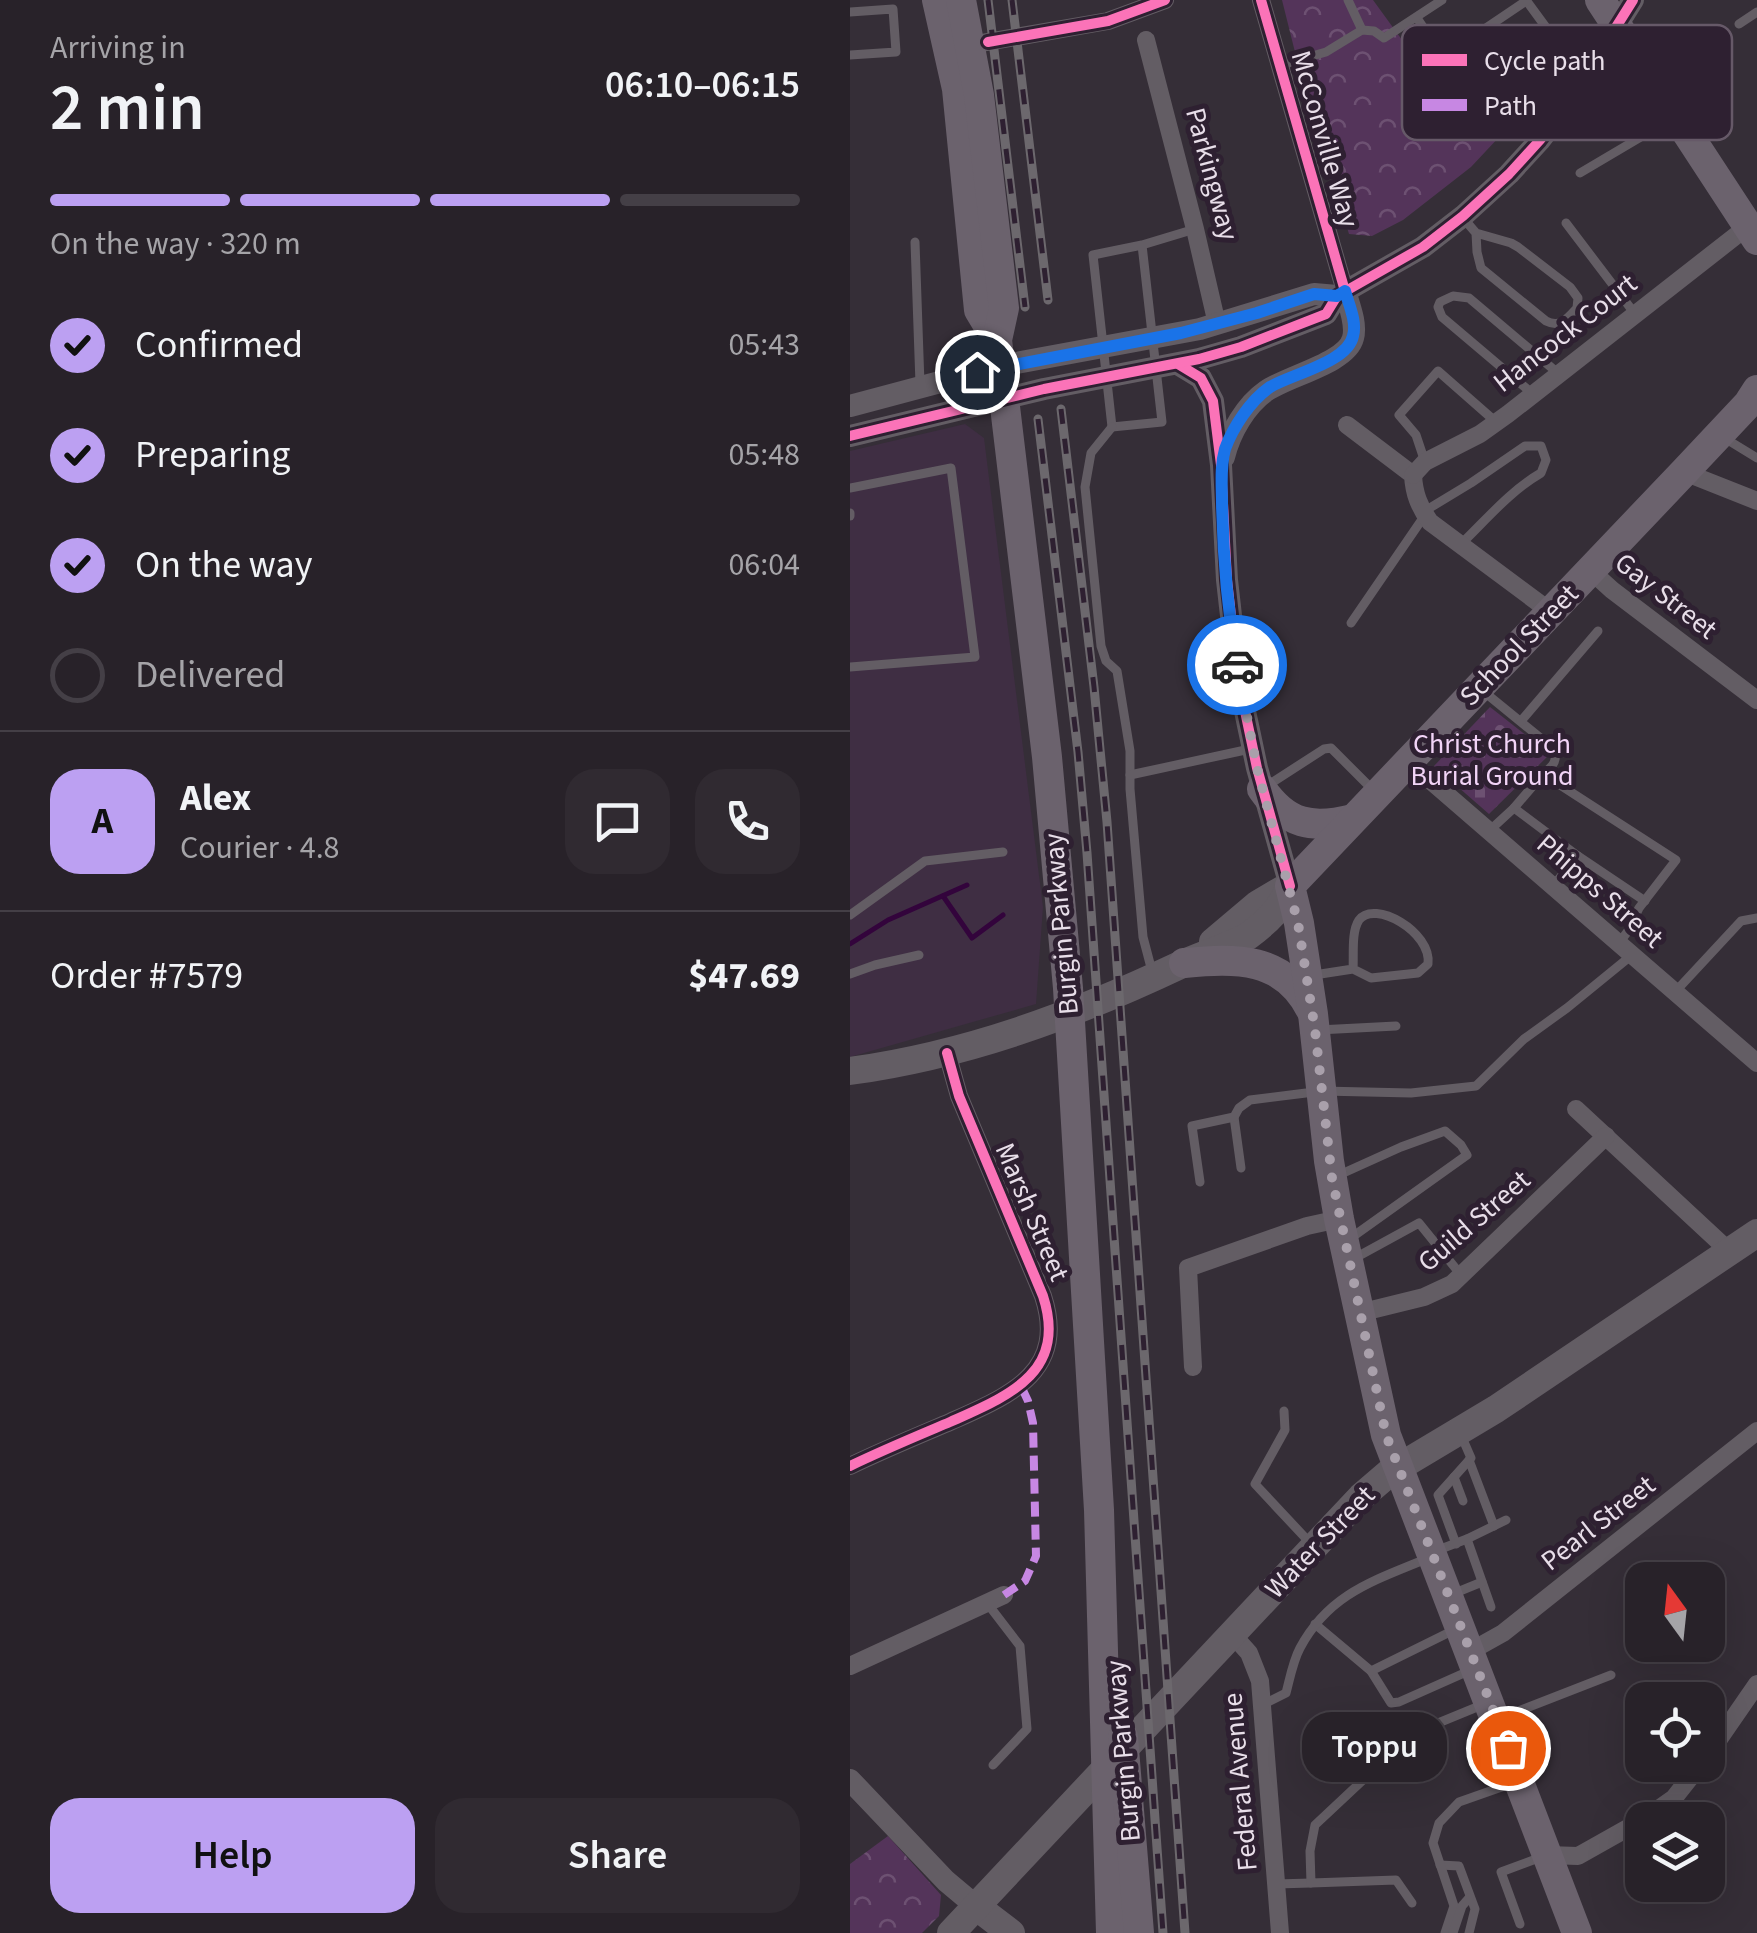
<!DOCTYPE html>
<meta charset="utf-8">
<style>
:root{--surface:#282229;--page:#302a31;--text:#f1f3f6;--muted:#a5a4a8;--line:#443f46;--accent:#bca0f2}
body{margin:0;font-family:"Source Sans 3",sans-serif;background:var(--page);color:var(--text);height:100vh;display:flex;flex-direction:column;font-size:38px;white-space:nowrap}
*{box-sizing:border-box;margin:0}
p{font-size:32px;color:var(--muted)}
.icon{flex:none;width:55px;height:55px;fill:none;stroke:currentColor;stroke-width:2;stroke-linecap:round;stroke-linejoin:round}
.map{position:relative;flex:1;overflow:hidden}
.side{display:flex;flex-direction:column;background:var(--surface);width:850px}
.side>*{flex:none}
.needle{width:65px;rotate:345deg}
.controls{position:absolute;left:775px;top:1562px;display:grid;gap:20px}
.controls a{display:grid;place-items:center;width:100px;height:100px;border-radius:20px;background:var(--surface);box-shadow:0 10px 40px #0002,0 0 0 2px var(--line);font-size:50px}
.pin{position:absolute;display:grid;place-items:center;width:85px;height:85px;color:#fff;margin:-42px;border:5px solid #fff;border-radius:50%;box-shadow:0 2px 10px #0007}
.courier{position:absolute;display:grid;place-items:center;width:100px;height:100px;margin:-50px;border:8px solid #1a73e8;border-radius:50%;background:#fff;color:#222;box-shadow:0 2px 12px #0007}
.bubble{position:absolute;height:70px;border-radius:30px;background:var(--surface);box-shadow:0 10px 40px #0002,0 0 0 2px var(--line);font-size:32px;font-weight:600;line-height:70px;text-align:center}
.headline em{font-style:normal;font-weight:600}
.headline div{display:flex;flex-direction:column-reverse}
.headline{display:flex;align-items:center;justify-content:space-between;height:170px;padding:0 50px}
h1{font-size:65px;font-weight:600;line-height:75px}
.bar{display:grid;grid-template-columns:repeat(4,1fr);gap:15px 10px;align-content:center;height:120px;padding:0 50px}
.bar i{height:12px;border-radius:8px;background:var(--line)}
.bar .active{background:var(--accent)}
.bar p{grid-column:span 4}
.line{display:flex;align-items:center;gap:25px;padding:0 50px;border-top:2px solid var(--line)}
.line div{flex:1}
.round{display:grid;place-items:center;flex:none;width:105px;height:105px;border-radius:30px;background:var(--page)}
ol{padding:0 50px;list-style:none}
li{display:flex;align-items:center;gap:30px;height:110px}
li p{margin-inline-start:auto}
li .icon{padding:10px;border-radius:50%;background:var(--accent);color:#111;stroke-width:4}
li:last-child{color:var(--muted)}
li i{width:55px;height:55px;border:5px solid var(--line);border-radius:50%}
.button{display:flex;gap:20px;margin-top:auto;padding:20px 50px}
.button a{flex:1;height:115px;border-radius:30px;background:var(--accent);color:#111;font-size:40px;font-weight:600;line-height:115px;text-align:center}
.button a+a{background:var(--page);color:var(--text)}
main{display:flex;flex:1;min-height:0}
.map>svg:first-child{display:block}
.built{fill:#3f2e43}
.cemetery{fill:url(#cemetery-stones)}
.park{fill:url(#park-crowns)}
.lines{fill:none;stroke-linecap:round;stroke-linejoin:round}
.stream{stroke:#33043c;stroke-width:5}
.service{stroke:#635d64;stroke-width:9}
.minor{stroke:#635d64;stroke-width:18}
.tertiary{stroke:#635d64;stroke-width:22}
.secondary{stroke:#635d64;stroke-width:28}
.primary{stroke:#6b626d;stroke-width:30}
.rail-casing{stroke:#6c686d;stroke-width:9}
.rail{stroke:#2e2031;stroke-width:5;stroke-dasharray:15;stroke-linecap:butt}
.quiet{stroke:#c787e3;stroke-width:8;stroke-dasharray:15 8;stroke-linecap:butt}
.cycleway-casing{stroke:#2e2031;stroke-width:16}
.cycleway{stroke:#fb73b8;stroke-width:10}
.done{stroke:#a9a0ab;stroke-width:10;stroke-dasharray:0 18}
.route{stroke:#1a73e8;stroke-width:12}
.labels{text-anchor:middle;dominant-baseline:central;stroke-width:10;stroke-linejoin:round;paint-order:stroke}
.street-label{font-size:28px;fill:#e8dee9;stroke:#2e2031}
.park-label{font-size:28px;fill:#f2d4f7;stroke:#2e2031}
.key{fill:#2e2031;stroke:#665968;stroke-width:2.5}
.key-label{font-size:28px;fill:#e8dee9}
</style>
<main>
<section class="side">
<div class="headline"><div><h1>2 min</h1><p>Arriving in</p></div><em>06:10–06:15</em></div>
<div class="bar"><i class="active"></i><i class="active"></i><i class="active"></i><i></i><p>On the way · 320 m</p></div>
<ol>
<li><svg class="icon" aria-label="check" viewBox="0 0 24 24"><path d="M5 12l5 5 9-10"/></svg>Confirmed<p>05:43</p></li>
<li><svg class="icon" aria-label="check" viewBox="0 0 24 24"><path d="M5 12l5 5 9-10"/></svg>Preparing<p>05:48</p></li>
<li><svg class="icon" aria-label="check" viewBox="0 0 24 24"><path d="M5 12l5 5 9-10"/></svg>On the way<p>06:04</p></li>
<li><i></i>Delivered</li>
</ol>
<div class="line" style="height:180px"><b class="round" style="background:var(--accent);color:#111">A</b><div><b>Alex</b><p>Courier · 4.8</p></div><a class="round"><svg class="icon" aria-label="chat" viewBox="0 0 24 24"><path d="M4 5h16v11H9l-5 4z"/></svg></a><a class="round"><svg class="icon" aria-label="phone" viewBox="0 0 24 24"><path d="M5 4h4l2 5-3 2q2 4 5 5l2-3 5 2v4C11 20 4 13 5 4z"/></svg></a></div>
<div class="line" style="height:130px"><div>Order #7579</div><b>$47.69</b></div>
<div class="button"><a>Help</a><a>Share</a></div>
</section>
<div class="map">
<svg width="907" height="1933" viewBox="0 0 907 1933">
<defs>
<pattern id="cemetery-stones" width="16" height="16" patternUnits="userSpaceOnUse" patternTransform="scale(2.5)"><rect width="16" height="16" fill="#54345a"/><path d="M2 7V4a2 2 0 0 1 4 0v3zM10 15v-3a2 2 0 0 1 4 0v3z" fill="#6d5172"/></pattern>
<pattern id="park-crowns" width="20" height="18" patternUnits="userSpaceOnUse" patternTransform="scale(2.5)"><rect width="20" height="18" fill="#54345a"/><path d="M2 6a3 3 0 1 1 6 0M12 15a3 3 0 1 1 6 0" fill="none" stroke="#6d5172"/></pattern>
</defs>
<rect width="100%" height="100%" fill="#352e37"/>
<polygon class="built" points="115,424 134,438 193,907 186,1004 0,1057 0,451"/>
<polygon class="cemetery" points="640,707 700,754 639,814 584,766"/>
<g class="park">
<polygon points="432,0 523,0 616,128 628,120 650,136 621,167 553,220 522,236 499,234 454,88"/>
<polygon points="38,1836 91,1895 89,1916 72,1933 0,1933 0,1864"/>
</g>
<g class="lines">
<g class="stream">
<polyline points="93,896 122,938 153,915"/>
<polyline points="0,944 38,920 117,885"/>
</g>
<g class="service">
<polyline points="498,0 512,30"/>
<polyline points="0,12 43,9 46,52 0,55"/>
<polyline points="567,18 593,57 631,106 695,26 676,0"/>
<polyline points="889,24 907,12"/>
<polyline points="593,57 676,1"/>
<polyline points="431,65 476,52 512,30 524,31 534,38 592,0"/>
<polyline points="730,173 823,118"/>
<path d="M614,219L626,233L627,252L631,268L696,321C710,328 717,319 727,308L728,298L720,287L668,247L661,243L626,233"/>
<polyline points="716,223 785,314"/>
<polyline points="65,242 70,384"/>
<polyline points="292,245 312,422 262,427 243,255 292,245 345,229"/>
<polyline points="683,394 592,317 588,307 590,302 603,296 619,298 709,374"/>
<polyline points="262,427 241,453 235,487 251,646 256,661 267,671 280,751 280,789 293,937 303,975"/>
<polyline points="876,439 907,458"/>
<polyline points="575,462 566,435 549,415 588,371 646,422"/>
<polyline points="0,488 101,468 125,657 0,667"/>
<path d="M573,512L621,483L675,446H691L696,460L691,473C660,491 636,520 610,545"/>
<polyline points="0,513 0,516"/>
<polyline points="501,623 575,515"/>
<path d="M633,691L704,749C708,761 703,766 693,774"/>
<polyline points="671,721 748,631"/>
<polyline points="280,775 400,749"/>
<polyline points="415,787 474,749 481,748 525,792"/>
<polyline points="664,808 728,856 795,901"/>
<polyline points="639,831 664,808 693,774 826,860 789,908 778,931 769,943"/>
<polyline points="703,886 728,856"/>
<polyline points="0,915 75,861 153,852"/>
<polyline points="0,974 25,965 69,955"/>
<path d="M464,975L503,969L521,978L568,973L578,964C582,932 524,899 509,920C501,932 504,955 503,969"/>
<polyline points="825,992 891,921 907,918"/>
<polyline points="468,1030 546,1026"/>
<polyline points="384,1117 391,1168"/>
<polyline points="489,1175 551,1147 595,1131 611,1145 617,1155 498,1240"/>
<polyline points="350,1182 342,1126 384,1117 389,1108 400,1100 472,1091 561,1093 626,1086 674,1039 717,1008 782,955"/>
<polyline points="505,1258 569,1223 611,1275"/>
<polyline points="434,1411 435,1430 405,1484 462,1545"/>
<polyline points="619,1460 644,1526"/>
<polyline points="604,1477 613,1501"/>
<polyline points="617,1539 641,1607"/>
<polyline points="606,1544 588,1495 621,1458 611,1435"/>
<polyline points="588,1550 617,1539 656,1520"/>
<polyline points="600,1595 632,1582"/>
<polyline points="137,1603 170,1646 177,1729 143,1765"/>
<polyline points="465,1624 521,1671 541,1703 549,1702 621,1670"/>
<polyline points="521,1671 604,1630"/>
<path d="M412,1705L436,1693C440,1678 443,1661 450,1648C479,1594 523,1581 576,1559"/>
<polyline points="648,1716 671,1710 761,1675"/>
<polyline points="590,1865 609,1866 625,1909 619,1933"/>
<polyline points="426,1884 461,1883"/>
<polyline points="562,1903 546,1880 461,1883 460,1851 465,1825 544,1751 576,1728 632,1705"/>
<polyline points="670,1924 651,1872 694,1856"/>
<polyline points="595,1933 604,1906 583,1843 589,1823 609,1802 663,1783"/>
<polyline points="603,1933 612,1906 619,1898"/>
</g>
<g class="minor">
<polyline points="411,0 495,291"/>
<polyline points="296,40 345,229 367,324"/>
<polyline points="120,45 258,21 315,0"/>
<path d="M497,425L563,475C564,494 569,506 580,522L701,612"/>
<polyline points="834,472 907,501"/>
<polyline points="563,475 575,462 630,434 658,414 897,227"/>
<polyline points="740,570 762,590 907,700"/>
<polyline points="558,761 907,1063"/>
<polyline points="726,1109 879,1251"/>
<polyline points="509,1313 574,1297 602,1284 756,1136"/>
<polyline points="343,1367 338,1268 457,1226 489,1219"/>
<path d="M0,1466C33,1450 67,1436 100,1422C158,1396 218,1373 193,1296L109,1096L97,1053"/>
<polyline points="382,1634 399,1653 410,1681 430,1933"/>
<polyline points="619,1652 653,1633 907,1431"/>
<polyline points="0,1666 154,1595"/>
<polyline points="858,1755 907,1684"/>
<polyline points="793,1820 824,1798 850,1765"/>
<polyline points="697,1855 728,1856 792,1820"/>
</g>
<g class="tertiary">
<polyline points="328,364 351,378 363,401 371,465 377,580 388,678 407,768 440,886"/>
<polyline points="0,406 150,366 350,329 464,294 487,296"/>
<polyline points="0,436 194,389 349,359 391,347 476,314 487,296 573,247 613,216 659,174 690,140 719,102 783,0"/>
<path d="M374,457C380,432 396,405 416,391C437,376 497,363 503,338C507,324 499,305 495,291"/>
<polyline points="0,1780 96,1881 127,1907"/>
</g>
<g class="secondary">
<polyline points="363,942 408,904 437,887"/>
<path d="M0,1071C116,1055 222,1016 328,966C351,955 376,948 398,936C418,921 431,909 440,886"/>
<polyline points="127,1907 161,1933"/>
<polyline points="101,1933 511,1497 539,1473 646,1409 907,1233"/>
</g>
<g class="primary">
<polyline points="87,0 107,89 129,310 147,340"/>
<polyline points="111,0 129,95 154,308 147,340 197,757 218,988 249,1510 261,1933"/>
<polyline points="750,0 907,240"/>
<path d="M412,789C437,825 462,829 503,819"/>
<path d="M334,963C385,958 434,956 461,1010"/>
<polyline points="273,1737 289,1933"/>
<polyline points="727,1933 536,1435 489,1219 479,1161 463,1014 449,923 440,886 834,472 898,404 907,390"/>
</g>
<defs>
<g id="rail">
<polyline points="138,0 175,307"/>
<polyline points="162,0 198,300"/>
<polyline points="211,409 244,687 257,822 335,1933"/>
<polyline points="188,419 228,752 237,853 313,1933"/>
</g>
</defs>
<use href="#rail" class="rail-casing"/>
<use href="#rail" class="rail"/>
<polyline class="quiet" points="154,1595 175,1581 186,1556 183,1423 178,1401 171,1386"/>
<defs>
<g id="cycleway">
<polyline points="411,0 495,291"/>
<polyline points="138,42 258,21 315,0"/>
<polyline points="328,364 351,378 363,401 371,465 377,580 388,678 407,768 440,886"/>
<polyline points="0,436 194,389 349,359 391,347 476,314 487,296 573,247 613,216 659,174 690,140 719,102 783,0"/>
<path d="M0,1466C33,1450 67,1436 100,1422C158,1396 218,1373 193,1296L109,1096L97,1053"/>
</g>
</defs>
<use href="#cycleway" class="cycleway-casing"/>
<use href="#cycleway" class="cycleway"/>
</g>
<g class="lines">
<polyline class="done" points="387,665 407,768 448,923 465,1030 482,1178 536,1435 658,1748"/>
<path class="route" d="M127,372L331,333L407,313L464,294L487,296L495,291C499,305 507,322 503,336C498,362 442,374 420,387C400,401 383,427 375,449C370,467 372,485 372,503C373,557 378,612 387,665"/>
</g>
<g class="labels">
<g class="street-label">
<text transform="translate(475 139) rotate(74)">McConville Way</text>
<text transform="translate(362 174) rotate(75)">Parkingway</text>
<text transform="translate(715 333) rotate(-38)">Hancock Court</text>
<text transform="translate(816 596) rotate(38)">Gay Street</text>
<text transform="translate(669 645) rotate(-46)">School Street</text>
<text transform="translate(750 891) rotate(41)">Phipps Street</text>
<text transform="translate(211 924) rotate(-95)">Burgin Parkway</text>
<text transform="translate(182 1212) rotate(67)">Marsh Street</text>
<text transform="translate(624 1221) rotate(-41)">Guild Street</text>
<text transform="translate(748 1523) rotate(-38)">Pearl Street</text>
<text transform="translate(470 1542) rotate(-46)">Water Street</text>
<text transform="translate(273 1751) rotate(-95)">Burgin Parkway</text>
<text transform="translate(390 1782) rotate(-95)">Federal Avenue</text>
</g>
<g class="park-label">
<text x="642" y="744">Christ Church<tspan x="642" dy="32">Burial Ground</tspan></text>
</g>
</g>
<rect x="552" y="25" width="330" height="115" rx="15" class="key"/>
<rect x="572" y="54" width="45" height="12" fill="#fb73b8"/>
<rect x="572" y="99" width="45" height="12" fill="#c787e3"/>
<g class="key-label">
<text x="634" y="70">Cycle path</text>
<text x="634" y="115">Path</text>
</g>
</svg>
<div class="controls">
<a><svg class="needle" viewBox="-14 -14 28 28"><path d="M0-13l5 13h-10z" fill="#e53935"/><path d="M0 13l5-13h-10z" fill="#a5a4a8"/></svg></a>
<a><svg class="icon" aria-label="locate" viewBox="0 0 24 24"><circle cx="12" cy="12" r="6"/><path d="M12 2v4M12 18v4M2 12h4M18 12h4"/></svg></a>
<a><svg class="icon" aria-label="layers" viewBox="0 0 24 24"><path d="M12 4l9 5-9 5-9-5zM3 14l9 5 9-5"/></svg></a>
</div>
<div class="pin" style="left:658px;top:1748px;background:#ea580c"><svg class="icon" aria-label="bag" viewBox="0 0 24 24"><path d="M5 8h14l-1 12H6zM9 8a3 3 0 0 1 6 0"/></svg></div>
<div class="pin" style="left:127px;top:372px;background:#1f2937"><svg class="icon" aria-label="home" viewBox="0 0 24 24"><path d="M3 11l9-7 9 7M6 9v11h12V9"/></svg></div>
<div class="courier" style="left:387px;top:665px"><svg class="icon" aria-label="car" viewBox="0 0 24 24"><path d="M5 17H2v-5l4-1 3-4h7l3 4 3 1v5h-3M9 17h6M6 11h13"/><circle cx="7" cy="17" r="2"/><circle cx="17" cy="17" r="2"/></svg></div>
<div class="bubble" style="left:452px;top:1712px;width:145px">Toppu</div>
</div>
</main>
